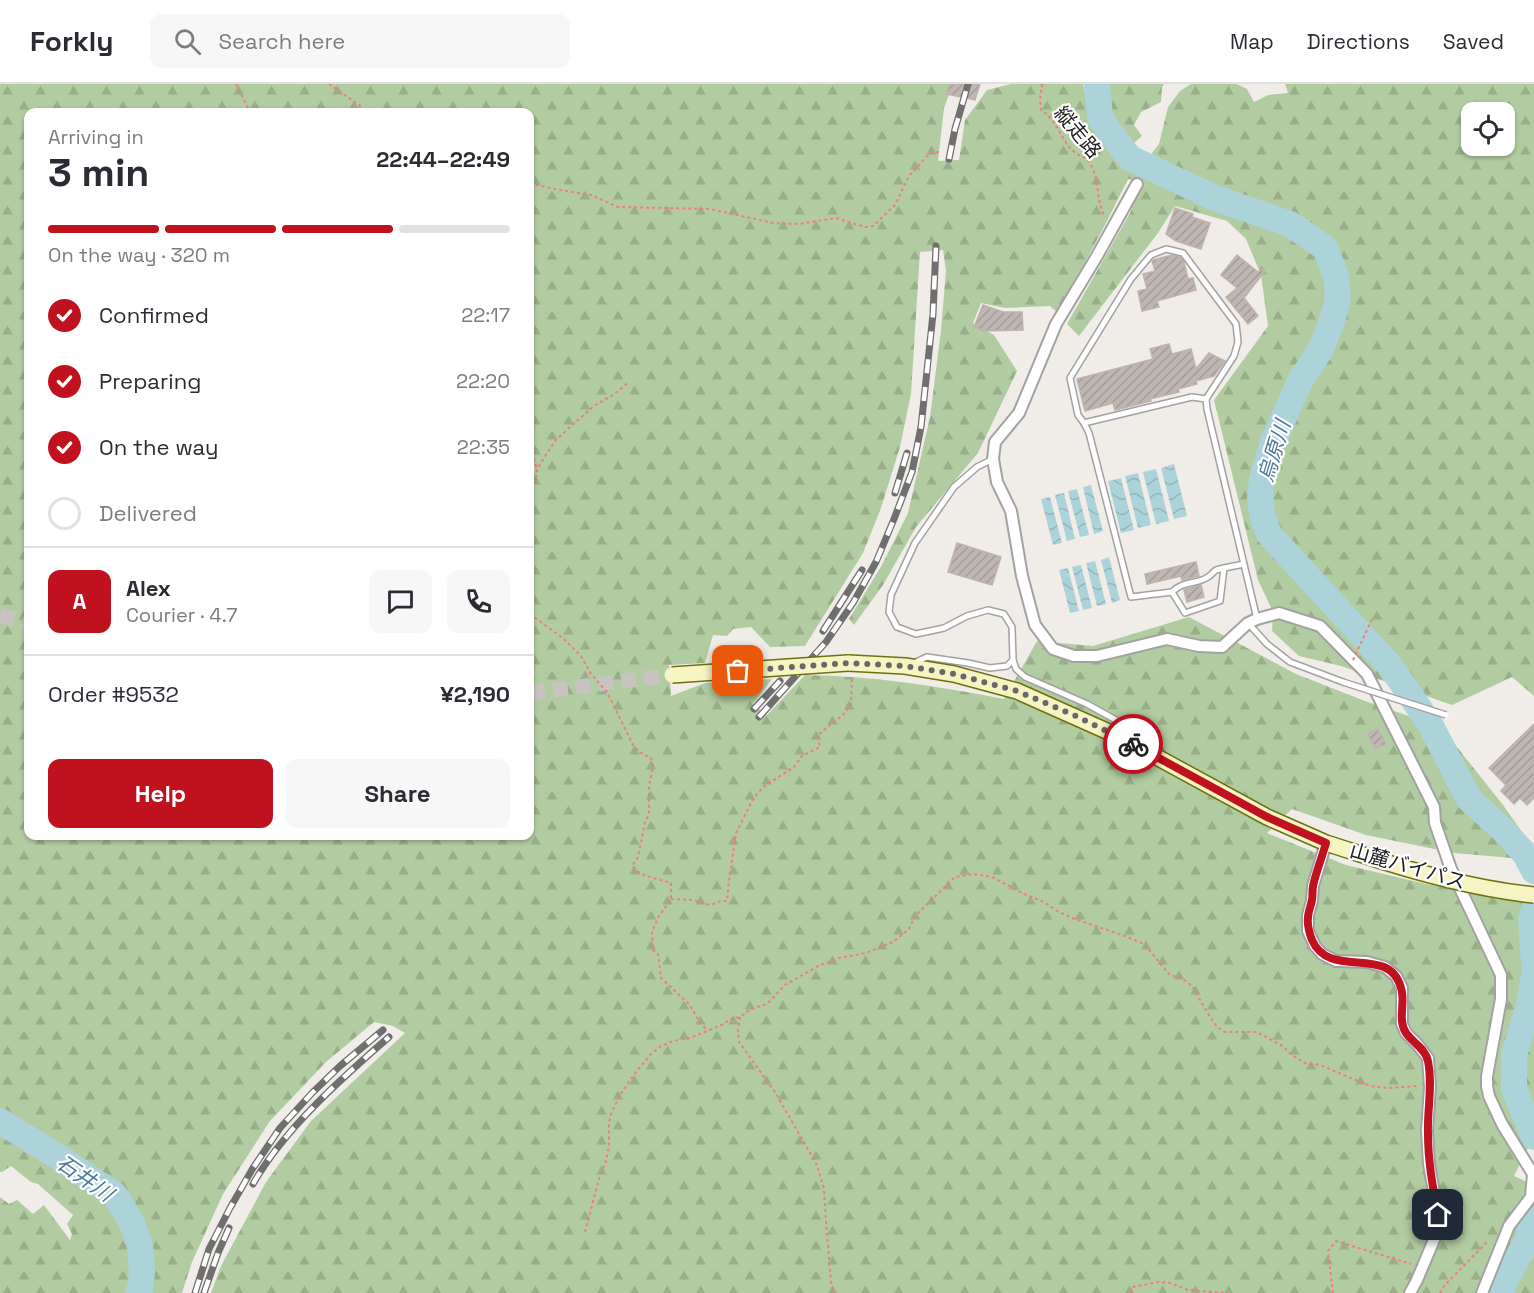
<!DOCTYPE html>
<meta charset="utf-8">
<style>
:root{--surface:#fff;--page:#f7f7f7;--text:#2b2b33;--muted:#7c7c81;--line:#e1e1e2;--accent:#c0111f}
body{margin:0;font-family:"Space Grotesk","Noto Sans JP",sans-serif;background:var(--page);color:var(--text);height:100vh;display:flex;flex-direction:column;font-size:22px;white-space:nowrap}
*{box-sizing:border-box;margin:0}
p{font-size:20px;color:var(--muted)}
.icon{flex:none;width:33px;height:33px;fill:none;stroke:currentColor;stroke-width:2;stroke-linecap:round;stroke-linejoin:round}
.map{position:relative;flex:1;overflow:hidden}
.details{position:absolute;left:24px;top:24px;width:510px;height:732px;display:flex;flex-direction:column;background:var(--surface);border-radius:12px;box-shadow:0 2px 4px #0004}
.details>*{flex:none}
.fabs{position:absolute;left:1461px;top:18px;display:grid;gap:12px}
.fabs a{display:grid;place-items:center;width:54px;height:54px;border-radius:12px;background:var(--surface);box-shadow:0 2px 4px #0004;font-size:30px}
.pin{position:absolute;display:grid;place-items:center;width:51px;height:51px;color:#fff;margin:-26px;border-radius:12px;box-shadow:0 3px 9px #0006}
.courier{position:absolute;display:grid;place-items:center;width:60px;height:60px;margin:-30px;border:4px solid #c0111f;border-radius:50%;background:#fff;color:#222;box-shadow:0 2px 8px #0007}
.headline em{font-style:normal;font-weight:800}
.headline div{display:flex;flex-direction:column-reverse}
.headline{display:flex;align-items:center;justify-content:space-between;height:102px;padding:0 24px}
h1{font-size:39px;font-weight:800;line-height:45px}
.bar{display:grid;grid-template-columns:repeat(4,1fr);gap:9px 6px;align-content:center;height:72px;padding:0 24px}
.bar i{height:8px;border-radius:4px;background:var(--line)}
.bar .current{background:var(--accent)}
.bar p{grid-column:span 4}
.line{display:flex;align-items:center;gap:15px;padding:0 24px;border-top:2px solid var(--line)}
.line div{flex:1}
.round{display:grid;place-items:center;flex:none;width:63px;height:63px;border-radius:12px;background:var(--page)}
ol{padding:0 24px;list-style:none}
li{display:flex;align-items:center;gap:18px;height:66px}
li p{margin-inline-start:auto}
li .icon{padding:6px;border-radius:50%;background:var(--accent);color:#fff;stroke-width:4}
li:last-child{color:var(--muted)}
li i{width:33px;height:33px;border:3px solid var(--line);border-radius:50%}
.action{display:flex;gap:12px;margin-top:auto;padding:12px 24px}
.action a{flex:1;height:69px;border-radius:12px;background:var(--accent);color:#fff;font-size:24px;font-weight:800;line-height:69px;text-align:center}
.action a+a{background:var(--page);color:var(--text)}
header{display:flex;align-items:center;gap:36px;box-sizing:border-box;height:84px;padding:0 30px;background:var(--surface);border-bottom:2px solid var(--line)}
header strong{font-size:28px}
nav{display:flex;gap:33px;margin-inline-start:auto;font-size:21px}
.search{width:420px;height:54px;background:var(--page);display:flex;align-items:center;gap:15px;box-sizing:border-box;padding:0 21px;border-radius:12px;color:var(--muted);font-size:22px}
.map>svg:first-child{display:block}
.forest{fill:url(#forest-firs);fill-rule:evenodd}
.water{fill:url(#water-waves)}
.lines{fill:none;stroke-linecap:round;stroke-linejoin:round}
.river{stroke:#add3da;stroke-width:26}
.building{fill:url(#building-hatch);stroke:#c1b3ac;stroke-width:1.5}
.secondary-tunnel{stroke:#c7c4c0;stroke-width:15;stroke-dasharray:15 8;stroke-linecap:butt}
.lane-casing{stroke:#a2a2a2;stroke-width:8}
.street-casing{stroke:#a2a2a2;stroke-width:14}
.secondary-casing{stroke:#6e710f;stroke-width:18}
.path{stroke:#ef7e7b;stroke-width:2;stroke-dasharray:3 3;stroke-linecap:butt}
.lane{stroke:#fff;stroke-width:5}
.street{stroke:#fff;stroke-width:10}
.secondary{stroke:#f5f4c2;stroke-width:15}
.rail-casing{stroke:#6f6f6f;stroke-width:7}
.rail{stroke:#fff;stroke-width:4.5;stroke-dasharray:14;stroke-linecap:butt}
.lane-bridge-casing{stroke:#a2a2a2;stroke-width:8;stroke-linecap:butt}
.secondary-bridge-casing{stroke:#6e710f;stroke-width:18;stroke-linecap:butt}
.path-bridge{stroke:#ef7e7b;stroke-width:2;stroke-dasharray:3 3;stroke-linecap:butt}
.lane-bridge{stroke:#fff;stroke-width:5}
.secondary-bridge{stroke:#f5f4c2;stroke-width:15}
.done{stroke:#696867;stroke-width:6;stroke-dasharray:0 10.8}
.route{stroke:#c0111f;stroke-width:8}
.labels{text-anchor:middle;dominant-baseline:central;stroke-width:4.5;stroke-linejoin:round;paint-order:stroke}
.street-label{font-size:20px;fill:#212121;stroke:#fff}
.water-label{font-size:21px;font-style:italic;fill:#4d799a;stroke:#fff}
</style>
<header>
<strong>Forkly</strong>
<div class="search"><svg class="icon" aria-label="search" viewBox="0 0 24 24"><circle cx="10" cy="10" r="6"/><path d="M15 15l6 6"/></svg>Search here</div>
<nav><a>Map</a><a>Directions</a><a>Saved</a></nav>
</header>
<div class="map">
<svg width="1534" height="1209" viewBox="0 0 1534 1209">
<defs>
<pattern id="forest-firs" width="22" height="20" patternUnits="userSpaceOnUse" patternTransform="scale(1.5)"><rect width="22" height="20" fill="#b1cca1"/><path d="M5 1l3.5 6h-7zM16 11l3.5 6h-7z" fill="#98af8a"/></pattern>
<pattern id="water-waves" width="16" height="10" patternUnits="userSpaceOnUse" patternTransform="scale(1.5)"><rect width="16" height="10" fill="#add3da"/><path d="M0 5q4-4 8 0t8 0" fill="none" stroke="#95b5bb"/></pattern>
<pattern id="building-hatch" width="6" height="6" patternUnits="userSpaceOnUse" patternTransform="scale(1.5)"><rect width="6" height="6" fill="#beb6b1"/><path d="M-1 1l2-2M0 6l6-6M5 7l2-2" fill="none" stroke="#a39c98"/></pattern>
</defs>
<rect width="100%" height="100%" fill="#f0ede8"/>
<g class="forest">
<path d="M0,0H953L944,24L938,77L959,76L965,36L987,6L1011,0H1083L1088,22L1102,54L1112,66L1129,80L1148,86L1155,78L1152,69L1159,60L1168,23L1180,7L1191,0H1237L1247,5L1254,18L1268,11L1288,9L1285,0H1534V612L1512,593L1452,621L1341,582L1299,572L1272,547L1273,528L1258,496L1214,316L1268,242L1261,191L1246,155L1227,137L1175,122L1158,149L1079,252L1067,240L1130,129L1143,98L1128,95L1106,139L1058,229L1050,222L1005,224L981,219L973,239L994,251L1017,287L978,369L916,443L883,501L854,541L849,535L882,481L908,429L930,333L941,246L946,186L943,166L920,168L911,310L900,363L881,424L863,469L805,562L770,563L751,543L733,545L727,552L713,551L705,579L669,581L671,612L705,599L772,595L753,620L767,631L805,591C872,592 938,602 1004,615L1037,557L1093,562L1189,533L1296,590L1365,617L1441,643L1503,721L1534,765V776L1454,769L1366,751L1292,725L1267,749L1346,781L1426,800L1534,820V1052L1514,1092L1534,1101V1209H211L221,1182L266,1098L311,1037L405,949L393,942L374,938L326,978L270,1037L223,1110L192,1178L182,1209H0V1113L9,1120L17,1116L33,1130L44,1121L70,1156L72,1150L67,1140L73,1131L38,1100L31,1098L11,1082L2,1088H0ZM28,28H530V752H28ZM1472,28H1504V62H1472Z"/>
<polygon points="1110,0 1164,0 1162,3 1161,18 1141,28 1134,41 1142,52 1134,59 1126,62 1107,27"/>
</g>
<g class="water">
<polygon points="1174,380 1187,432 1174,435 1161,384"/>
<polygon points="1156,385 1169,437 1156,440 1143,388"/>
<polygon points="1138,389 1151,441 1138,444 1125,392"/>
<polygon points="1121,394 1134,446 1121,449 1108,397"/>
<polygon points="1091,401 1103,447 1094,450 1083,403"/>
<polygon points="1077,405 1089,451 1080,453 1068,407"/>
<polygon points="1064,409 1075,455 1067,457 1055,411"/>
<polygon points="1050,413 1062,459 1053,461 1041,415"/>
<polygon points="1109,473 1120,516 1112,519 1101,476"/>
<polygon points="1095,477 1106,520 1097,522 1086,479"/>
<polygon points="1081,481 1092,524 1083,526 1072,483"/>
<polygon points="1068,484 1079,527 1070,529 1059,486"/>
</g>
<g class="lines">
<g class="river">
<polyline points="1097,0 1100,33 1109,47 1130,74 1215,114 1290,140 1325,164 1336,192 1338,214 1332,237 1321,265 1300,297 1273,358 1262,396 1260,413 1262,431 1269,450 1391,583 1430,640 1469,715 1503,746 1525,770 1534,787"/>
<polyline points="1534,826 1531,836 1534,880"/>
<polyline points="1534,892 1529,921 1514,971 1514,1005 1534,1053"/>
<polyline points="0,1037 60,1074 115,1111 132,1139 140,1162 142,1188 140,1205 138,1209"/>
<polyline points="1502,1209 1503,1201 1529,1153 1529,1140 1534,1136"/>
</g>
</g>
<g class="building">
<polygon points="950,0 980,0 975,16 946,10"/>
<polygon points="1175,124 1193,130 1192,133 1210,139 1201,165 1176,157 1166,150"/>
<polygon points="1172,171 1180,173 1184,178 1188,195 1193,194 1196,206 1157,217 1159,223 1142,227 1138,207 1147,205 1143,190 1155,187 1152,177 1153,176"/>
<polygon points="1237,171 1258,188 1262,185 1264,188 1244,214 1258,232 1248,240 1226,213 1237,204 1221,191"/>
<polygon points="983,221 1003,228 1022,228 1023,246 984,247 974,243"/>
<polygon points="1169,260 1172,270 1191,265 1196,285 1209,269 1225,277 1214,292 1196,297 1197,300 1178,305 1179,308 1150,315 1151,317 1115,326 1113,319 1085,327 1077,295 1153,275 1150,265"/>
<polygon points="957,459 1001,473 992,501 948,488"/>
<polygon points="1196,478 1199,492 1182,496 1181,492 1147,500 1145,490"/>
<polygon points="1201,501 1204,513 1187,518 1184,506"/>
<polygon points="1534,640 1534,714 1527,721 1520,714 1514,720 1501,707 1506,701 1489,684"/>
<polygon points="1378,645 1386,660 1375,665 1368,650"/>
</g>
<g class="lines">
<g class="secondary-tunnel">
<polyline points="0,531 28,540"/>
<polyline points="530,609 672,591"/>
</g>
<defs>
<g id="lane">
<polyline points="1084,339 1192,313 1206,315"/>
<polyline points="993,375 977,383 954,403 915,459 891,511 889,528 897,543 916,550 944,544 967,532 988,526 1004,530 1012,543 1013,576 1016,585 1025,593 1087,620 1123,640 1127,654"/>
<polyline points="1244,480 1224,484 1220,517 1185,529 1172,508 1131,513 1089,349 1084,339 1078,331 1070,294 1131,195 1151,171 1166,165 1183,169 1236,240 1238,258 1234,272 1206,315 1207,325 1257,535"/>
<path d="M1172,508C1184,496 1196,501 1208,493C1217,487 1210,487 1224,484"/>
<polyline points="1248,539 1267,560 1290,578 1343,598"/>
<polyline points="914,579 927,573 968,579 990,584 1007,582 1013,576"/>
</g>
<g id="street">
<polyline points="1137,100 1097,172 1056,240 1019,329 995,358 993,375 997,398 1011,427 1022,492 1035,541 1053,565 1074,572 1097,572 1167,555 1199,562 1222,563 1248,539 1257,535 1279,529 1320,542 1367,590 1434,723 1435,739 1451,785 1501,891 1501,915 1487,992 1487,1002 1489,1012 1502,1040 1533,1090 1531,1113 1509,1142 1482,1209"/>
<polyline points="1326,759 1313,802 1312,817 1308,831 1308,847 1315,862 1322,870 1336,877 1367,878 1385,883 1396,892 1402,904 1402,940 1406,949 1417,960 1428,974 1430,1003 1427,1047 1429,1080 1438,1131 1436,1151 1417,1196 1410,1209"/>
</g>
<polyline id="secondary" points="848,579 905,582 954,590 1017,607 1120,653 1267,733 1326,759 1360,770"/>
</defs>
<use href="#lane" class="lane-casing"/>
<use href="#street" class="street-casing"/>
<use href="#secondary" class="secondary-casing"/>
<g class="path">
<polyline points="236,0 250,28"/>
<polyline points="329,0 359,21 366,28"/>
<path d="M1042,0L1040,16L1041,26C1058,37 1059,53 1072,66C1083,76 1087,69 1094,88C1099,102 1097,120 1105,133"/>
<polyline points="530,99 554,105 591,111 618,123 710,125 773,139 799,140 836,134 865,143 873,142 895,121 909,92 930,69 940,68"/>
<polyline points="530,363 537,385"/>
<polyline points="530,404 536,397 537,385 555,357 570,343 594,322 613,311 629,298"/>
<path d="M530,530L564,555L581,572L591,590L607,608L634,663L641,669L651,674L653,682L649,702V731L645,738L638,773L632,782C642,794 657,794 671,799V815L659,832L652,847L653,866L658,870L661,894L689,920L701,940L708,947"/>
<polyline points="671,815 693,816 710,821 721,817 727,817 729,796 736,749 753,715 763,703 794,683 802,672 820,663 818,651 845,629 851,620 852,593"/>
<polyline points="740,933 738,947 739,958 775,1008 817,1081 824,1105 826,1138 831,1198 834,1209"/>
<polyline points="585,1148 599,1095 606,1077 609,1061 609,1040 611,1030 620,1011 636,988 652,969 661,962 673,957 690,954 724,940 730,935 740,933 751,925 767,920 785,901 818,882 839,874 866,869 893,858 909,845 915,832 955,793 974,790 992,793 1024,810 1044,818 1057,827 1072,834 1125,852 1144,860 1170,891 1182,894 1192,902 1207,928 1217,943 1225,948 1257,948 1281,961 1292,971 1305,979 1320,981 1370,1002 1388,1004 1418,1002"/>
<polyline points="1131,1209 1133,1203 1158,1198 1170,1199 1188,1206 1224,1209"/>
<polyline points="1333,1209 1328,1167 1336,1157 1411,1180"/>
<polyline points="1440,1209 1444,1202 1488,1157"/>
</g>
<use href="#lane" class="lane"/>
<use href="#street" class="street"/>
<use href="#secondary" class="secondary"/>
<defs>
<g id="rail">
<polyline points="949,75 955,45 968,0"/>
<polyline points="895,409 907,369"/>
<polyline points="823,547 862,486"/>
<polyline points="754,625 780,597"/>
<polyline points="759,633 826,558 853,519 876,478 894,435 912,388 921,343 933,230 936,162"/>
<path d="M253,1100C284,1045 342,994 389,953"/>
<polyline points="195,1209 209,1165 230,1124 253,1084 280,1044 312,1009 340,982 383,946"/>
<polyline points="204,1209 218,1169 229,1144"/>
</g>
</defs>
<use href="#rail" class="rail-casing"/>
<use href="#rail" class="rail"/>
<defs>
<polyline id="lane-bridge" points="1343,598 1446,631"/>
<g id="secondary-bridge">
<polyline points="672,591 848,579"/>
<path d="M1360,770C1417,789 1475,805 1534,811"/>
</g>
</defs>
<use href="#lane-bridge" class="lane-bridge-casing"/>
<use href="#secondary-bridge" class="secondary-bridge-casing"/>
<polyline class="path-bridge" points="1353,576 1373,533"/>
<use href="#lane-bridge" class="lane-bridge"/>
<use href="#secondary-bridge" class="secondary-bridge"/>
</g>
<g class="lines">
<polyline class="done" points="738,587 848,579 905,582 954,590 1017,607 1076,632 1133,660"/>
<path class="route" d="M1133,660L1267,733L1326,759C1322,773 1316,788 1313,802C1312,807 1313,811 1312,816C1311,822 1308,828 1308,834C1307,842 1309,848 1312,856C1330,897 1389,859 1401,904C1406,918 1397,935 1406,949C1412,958 1426,965 1428,977C1433,1001 1427,1026 1428,1050C1428,1078 1433,1104 1438,1131"/>
</g>
<g class="labels">
<g class="street-label">
<text transform="translate(1078 48) rotate(50)">縦走路</text>
<text transform="translate(1408 782) rotate(16)">山麓バイパス</text>
</g>
<g class="water-label">
<text transform="translate(1274 367) rotate(-73)">烏原川</text>
<text transform="translate(85 1094) rotate(35)">石井川</text>
</g>
</g>
</svg>
<div class="fabs">
<a><svg class="icon" aria-label="locate" viewBox="0 0 24 24"><circle cx="12" cy="12" r="6"/><path d="M12 2v4M12 18v4M2 12h4M18 12h4"/></svg></a>
</div>
<div class="pin" style="left:738px;top:587px;background:#ea580c"><svg class="icon" aria-label="bag" viewBox="0 0 24 24"><path d="M5 8h14l-1 12H6zM9 8a3 3 0 0 1 6 0"/></svg></div>
<div class="pin" style="left:1438px;top:1131px;background:#1f2937"><svg class="icon" aria-label="home" viewBox="0 0 24 24"><path d="M3 11l9-7 9 7M6 9v11h12V9"/></svg></div>
<div class="courier" style="left:1133px;top:660px"><svg class="icon" aria-label="bike" viewBox="0 0 24 24"><circle cx="6" cy="16" r="4"/><circle cx="18" cy="16" r="4"/><path d="M6 16l4-8h5l3 8M10 8l3 8H6M13 5h3"/></svg></div>
<section class="details">
<div class="headline"><div><h1>3 min</h1><p>Arriving in</p></div><em>22:44–22:49</em></div>
<div class="bar"><i class="current"></i><i class="current"></i><i class="current"></i><i></i><p>On the way · 320 m</p></div>
<ol>
<li><svg class="icon" aria-label="check" viewBox="0 0 24 24"><path d="M5 12l5 5 9-10"/></svg>Confirmed<p>22:17</p></li>
<li><svg class="icon" aria-label="check" viewBox="0 0 24 24"><path d="M5 12l5 5 9-10"/></svg>Preparing<p>22:20</p></li>
<li><svg class="icon" aria-label="check" viewBox="0 0 24 24"><path d="M5 12l5 5 9-10"/></svg>On the way<p>22:35</p></li>
<li><i></i>Delivered</li>
</ol>
<div class="line" style="height:108px"><b class="round" style="background:var(--accent);color:#fff">A</b><div><b>Alex</b><p>Courier · 4.7</p></div><a class="round"><svg class="icon" aria-label="chat" viewBox="0 0 24 24"><path d="M4 5h16v11H9l-5 4z"/></svg></a><a class="round"><svg class="icon" aria-label="phone" viewBox="0 0 24 24"><path d="M5 4h4l2 5-3 2q2 4 5 5l2-3 5 2v4C11 20 4 13 5 4z"/></svg></a></div>
<div class="line" style="height:78px"><div>Order #9532</div><b>¥2,190</b></div>
<div class="action"><a>Help</a><a>Share</a></div>
</section>
</div>
